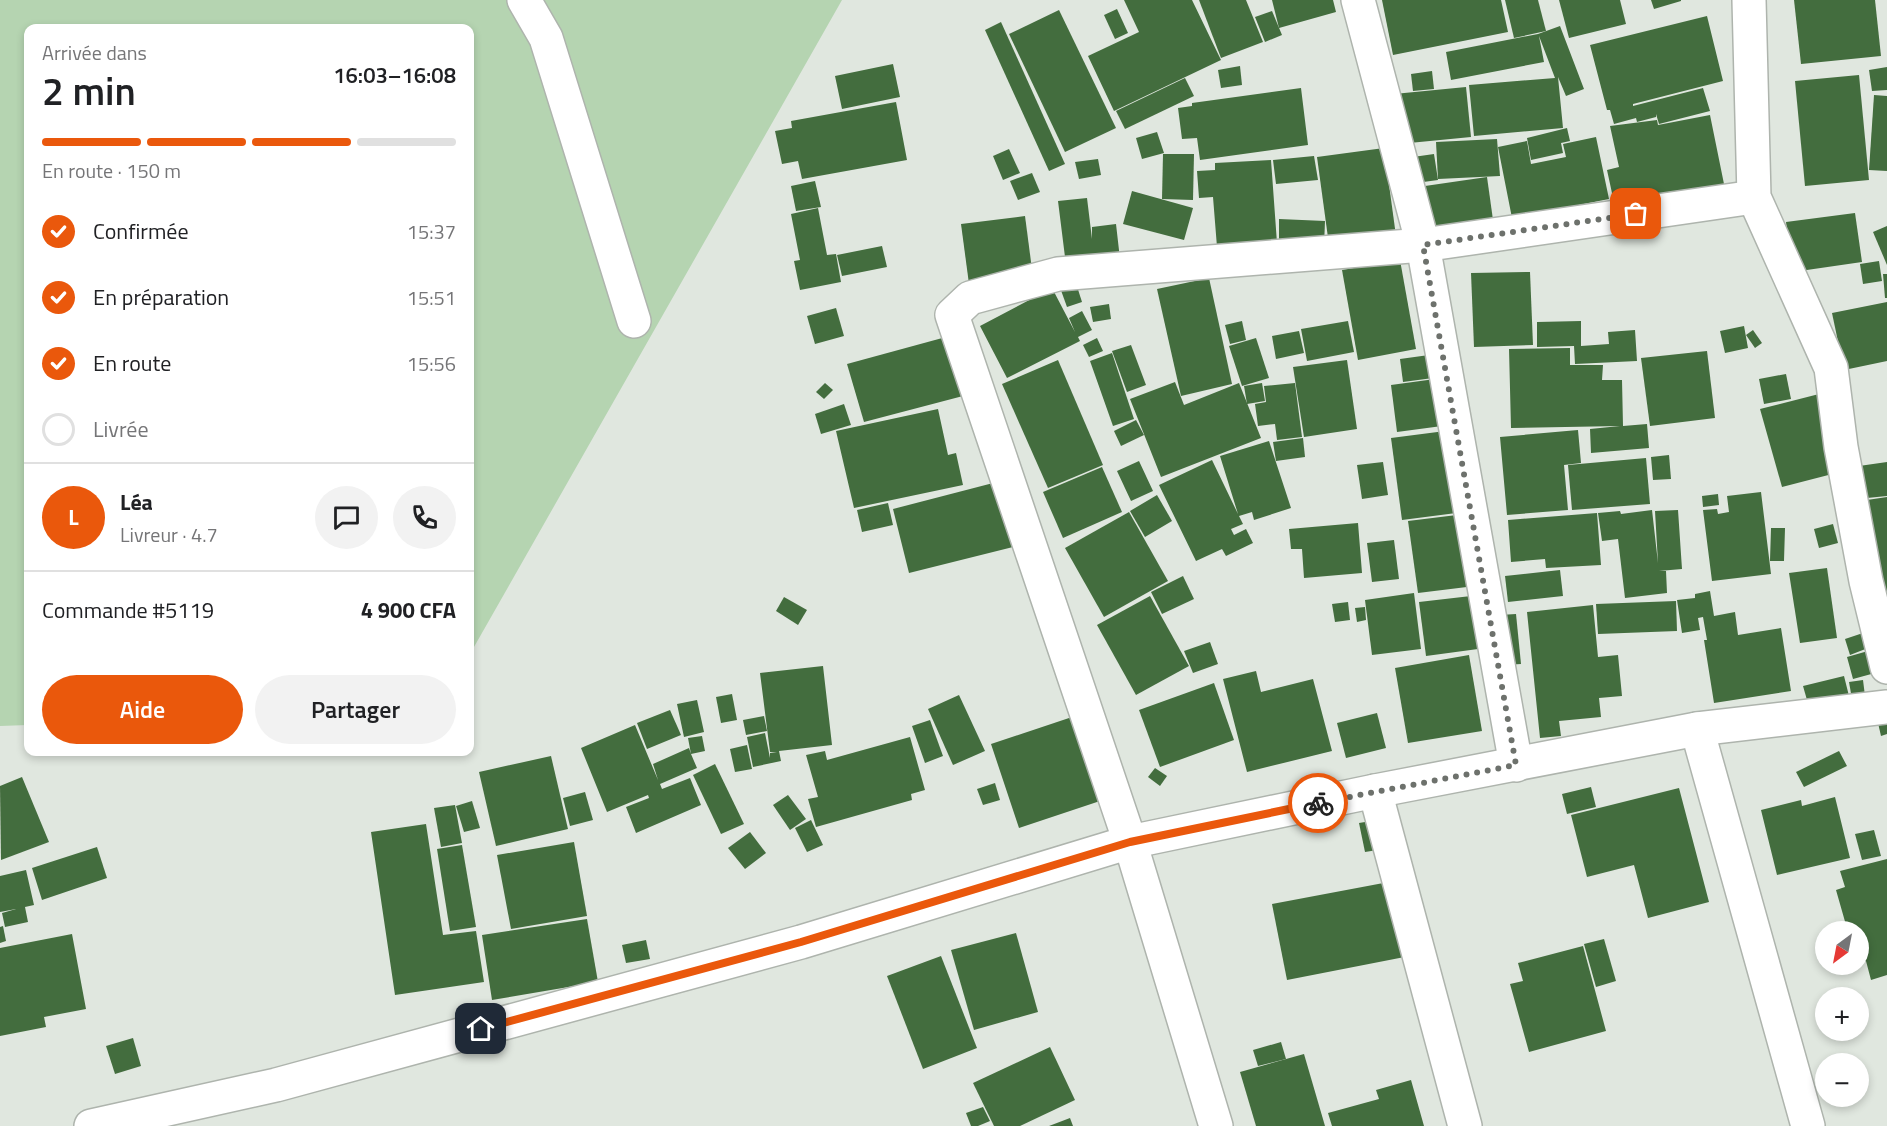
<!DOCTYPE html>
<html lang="fr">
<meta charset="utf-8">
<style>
:root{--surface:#fff;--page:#f2f2f2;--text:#202124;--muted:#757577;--line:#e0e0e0;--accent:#ea580c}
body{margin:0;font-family:"Titillium Web",sans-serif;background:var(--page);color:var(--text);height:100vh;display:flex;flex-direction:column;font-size:22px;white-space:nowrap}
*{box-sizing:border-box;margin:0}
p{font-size:20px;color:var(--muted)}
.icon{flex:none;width:33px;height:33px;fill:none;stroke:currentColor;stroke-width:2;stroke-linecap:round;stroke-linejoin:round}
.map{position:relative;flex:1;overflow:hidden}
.drawer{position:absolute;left:24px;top:24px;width:450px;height:732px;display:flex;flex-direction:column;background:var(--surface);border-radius:12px;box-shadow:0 3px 9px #0003}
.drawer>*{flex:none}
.needle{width:39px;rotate:212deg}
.controls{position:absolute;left:1815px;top:921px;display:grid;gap:12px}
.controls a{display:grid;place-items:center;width:54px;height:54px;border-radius:50%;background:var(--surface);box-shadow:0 3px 9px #0003;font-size:30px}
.pin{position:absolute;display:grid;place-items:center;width:51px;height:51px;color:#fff;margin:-26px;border-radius:12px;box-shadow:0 3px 9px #0006}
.courier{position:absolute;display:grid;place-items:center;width:60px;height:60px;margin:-30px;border:4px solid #ea580c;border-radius:50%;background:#fff;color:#222;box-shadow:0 2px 8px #0007}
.headline em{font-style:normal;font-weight:600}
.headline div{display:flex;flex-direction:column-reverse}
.headline{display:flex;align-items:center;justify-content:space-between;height:102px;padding:0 18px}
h1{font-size:39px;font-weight:600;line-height:45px}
.bar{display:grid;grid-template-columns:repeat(4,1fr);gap:9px 6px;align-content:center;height:72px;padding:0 18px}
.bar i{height:8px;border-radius:4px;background:var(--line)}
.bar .current{background:var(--accent)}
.bar p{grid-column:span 4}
.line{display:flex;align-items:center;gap:15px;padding:0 18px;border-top:2px solid var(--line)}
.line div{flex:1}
.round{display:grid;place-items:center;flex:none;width:63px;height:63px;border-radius:32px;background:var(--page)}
ol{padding:0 18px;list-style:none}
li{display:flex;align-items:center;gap:18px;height:66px}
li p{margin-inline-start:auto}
li .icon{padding:6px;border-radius:50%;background:var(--accent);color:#fff;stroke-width:4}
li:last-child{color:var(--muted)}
li i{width:33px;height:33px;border:3px solid var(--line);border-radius:50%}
.action{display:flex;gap:12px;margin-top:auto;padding:12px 18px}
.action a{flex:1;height:69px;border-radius:36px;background:var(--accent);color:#fff;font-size:24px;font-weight:600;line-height:69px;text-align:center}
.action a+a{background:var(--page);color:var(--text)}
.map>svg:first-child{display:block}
.green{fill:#b5d4b1}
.building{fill:#436d3e}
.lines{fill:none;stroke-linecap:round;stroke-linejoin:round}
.minor-casing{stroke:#aeb4ad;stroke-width:36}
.minor{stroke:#fff;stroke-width:33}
.done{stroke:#6d716c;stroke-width:6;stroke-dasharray:0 10.8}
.route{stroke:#ea580c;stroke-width:8}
</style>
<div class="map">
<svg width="1887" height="1126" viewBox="0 0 1887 1126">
<rect width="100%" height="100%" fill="#e0e7df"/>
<polygon class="green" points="0,0 842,0 470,654 470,28 28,28 28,725 0,726"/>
<g class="building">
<polygon points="1124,0 1192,0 1221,60 1114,111 1088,56 1139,32"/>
<polygon points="1199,0 1246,0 1263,42 1221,58"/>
<polygon points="1272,0 1333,0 1336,12 1279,28"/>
<polygon points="1382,0 1501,0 1508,32 1393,55"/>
<polygon points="1505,0 1538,0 1546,31 1514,38"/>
<polygon points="1559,0 1620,0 1626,24 1569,38"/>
<polygon points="1651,0 1681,0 1681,1 1654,9"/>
<polygon points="1794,0 1875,0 1881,56 1801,64"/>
<polygon points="1117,9 1128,33 1115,39 1104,15"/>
<polygon points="1059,10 1116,128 1065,152 1009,34"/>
<polygon points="1272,11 1282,35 1265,42 1255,17"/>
<polygon points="1707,16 1723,81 1633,104 1633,106 1703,88 1710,111 1659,124 1656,114 1656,117 1637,122 1636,118 1614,124 1610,110 1607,110 1590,45"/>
<polygon points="1001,22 1065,164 1049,171 985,30"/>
<polygon points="1560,26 1584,89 1566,96 1558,77 1563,128 1474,136 1469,85 1555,78 1539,36 1544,62 1451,80 1446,52 1538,34"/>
<polygon points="893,64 900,97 842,109 835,76"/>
<polygon points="1240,66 1242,85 1221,88 1218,70"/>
<polygon points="1887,67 1887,90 1872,91 1869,70"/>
<polygon points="1432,71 1434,89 1413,91 1411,74"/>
<polygon points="1859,75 1869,180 1805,186 1795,81"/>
<polygon points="1185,78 1194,96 1125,129 1116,111"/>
<polygon points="1466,87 1471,137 1399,144 1394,94"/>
<polygon points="1301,88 1308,145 1200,160 1197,138 1182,139 1178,108 1192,106 1192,103"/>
<polygon points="1874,95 1887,96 1887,171 1869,170"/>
<polygon points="896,102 907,160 802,179 798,161 782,164 775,131 792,128 791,121"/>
<polygon points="1710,115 1724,184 1615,207 1607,170 1619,167 1610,126 1657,120 1658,125"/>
<polygon points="1567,128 1570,141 1561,143 1563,153 1531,160 1527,138"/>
<polygon points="1157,132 1164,153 1142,159 1136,138"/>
<polygon points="1596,137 1609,199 1512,218 1498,147 1527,141 1531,164 1566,157 1563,144"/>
<polygon points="1497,139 1500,176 1438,179 1436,142"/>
<polygon points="1384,148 1396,236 1329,245 1317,157"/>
<polygon points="1009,149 1020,173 1003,180 993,156"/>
<polygon points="1163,154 1194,154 1193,200 1162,199"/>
<polygon points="1434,154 1438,180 1416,183 1413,157"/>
<polygon points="1314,156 1318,180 1276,184 1273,160"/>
<polygon points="1098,159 1101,175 1079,179 1075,162"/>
<polygon points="1271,160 1277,243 1217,247 1213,197 1199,198 1197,171 1215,170 1215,163"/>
<polygon points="1032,173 1040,192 1018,200 1010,181"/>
<polygon points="1487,177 1494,227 1432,235 1425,186"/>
<polygon points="815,181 821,207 796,211 791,186"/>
<polygon points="1132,191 1193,208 1184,240 1123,224"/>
<polygon points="1087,198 1092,239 1092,227 1116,224 1120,259 1095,261 1094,254 1065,257 1058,201"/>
<polygon points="818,208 827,255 836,254 841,282 800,290 794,261 800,260 791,214"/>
<polygon points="1855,213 1862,262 1793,272 1786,222"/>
<polygon points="1025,216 1033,277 969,284 961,224"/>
<polygon points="1279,219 1325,221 1324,246 1279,246"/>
<polygon points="1887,226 1887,265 1873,232"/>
<polygon points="882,246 887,267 842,276 837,255"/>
<polygon points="1400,260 1416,349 1358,360 1342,270"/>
<polygon points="1879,261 1882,281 1863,284 1860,264"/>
<polygon points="1530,272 1533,345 1474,347 1471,273"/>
<polygon points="1883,274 1887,274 1887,298 1885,298"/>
<polygon points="1074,277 1082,302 1067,307 1058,282"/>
<polygon points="1209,278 1232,384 1181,396 1157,289"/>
<polygon points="1052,288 1075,332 1069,318 1082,311 1092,330 1078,337 1080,341 1007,378 980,326"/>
<polygon points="1887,302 1887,361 1844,370 1832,313"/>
<polygon points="1109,304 1111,319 1093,322 1090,307"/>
<polygon points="836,308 844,336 815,344 807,316"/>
<polygon points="1242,321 1246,340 1230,344 1225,325"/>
<polygon points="1348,321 1354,352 1307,361 1301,329"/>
<polygon points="1581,321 1581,346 1609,344 1608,332 1635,330 1637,361 1575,364 1574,346 1537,347 1537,322"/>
<polygon points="1744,326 1748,348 1725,353 1720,331"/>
<polygon points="1753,330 1762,343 1755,348 1746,335"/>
<polygon points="1299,331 1304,353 1276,359 1272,336"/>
<polygon points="946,337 963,396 864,422 847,364"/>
<polygon points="1097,338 1103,351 1089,357 1083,345"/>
<polygon points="1256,338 1269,378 1242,386 1229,346"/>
<polygon points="1131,345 1146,385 1127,392 1112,351"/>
<polygon points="1570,348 1570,365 1603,365 1602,380 1622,380 1623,426 1647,424 1649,448 1591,453 1590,429 1620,426 1511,428 1509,349"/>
<polygon points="1707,351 1715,418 1650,426 1641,358"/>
<polygon points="1112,353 1134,419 1113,426 1090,361"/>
<polygon points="1429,355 1433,378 1403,382 1400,359"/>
<polygon points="1058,360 1103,465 1048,488 1002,384"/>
<polygon points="1347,360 1357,429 1304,437 1293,367"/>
<polygon points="1786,374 1791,399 1764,404 1759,379"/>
<polygon points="1435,379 1442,426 1397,432 1391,385"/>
<polygon points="1175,382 1184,405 1239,383 1261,438 1161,477 1130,399"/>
<polygon points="825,383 833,390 824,399 816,392"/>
<polygon points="1262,383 1265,401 1247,404 1244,386"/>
<polygon points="1295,383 1302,437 1277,440 1275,424 1258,426 1255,404 1266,402 1264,386"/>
<polygon points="1819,394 1840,472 1782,487 1760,409"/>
<polygon points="844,404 851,425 821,434 815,414"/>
<polygon points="938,409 948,455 956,453 963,485 854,508 836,431"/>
<polygon points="1136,420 1144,435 1121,446 1114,431"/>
<polygon points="1453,430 1464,512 1402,520 1391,438"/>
<polygon points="1578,430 1581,463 1564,465 1568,510 1507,515 1500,437"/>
<polygon points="1303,438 1305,457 1276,461 1273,442"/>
<polygon points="1269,441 1291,508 1254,520 1252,512 1239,516 1243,524 1231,529 1234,535 1246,529 1253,543 1226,556 1222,549 1196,561 1159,485 1212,460 1238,514 1220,456"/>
<polygon points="1669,455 1671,479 1653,480 1651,457"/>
<polygon points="1646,458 1650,504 1572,510 1568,465"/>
<polygon points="1139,461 1153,491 1131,501 1117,471"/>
<polygon points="1383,462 1388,495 1362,499 1357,465"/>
<polygon points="1887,462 1887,496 1857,499 1852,467"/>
<polygon points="1102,467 1122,512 1063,538 1043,492"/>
<polygon points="997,482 1013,547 909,573 893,509"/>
<polygon points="1761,492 1771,574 1712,581 1703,510 1717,509 1718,514 1729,512 1727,496"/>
<polygon points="1718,494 1719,505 1703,507 1702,496"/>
<polygon points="1157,495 1172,521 1145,537 1130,511"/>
<polygon points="1887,497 1887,595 1881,596 1867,500"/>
<polygon points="888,503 893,525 862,532 857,510"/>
<polygon points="1652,510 1658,563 1655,511 1678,510 1682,569 1659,571 1666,571 1667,593 1625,598 1618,539 1602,541 1598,513 1620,511 1621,514"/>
<polygon points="1129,512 1168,581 1104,617 1065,548"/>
<polygon points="1597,513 1601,565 1546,568 1545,559 1511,562 1508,520"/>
<polygon points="1465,514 1475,586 1418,593 1408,521"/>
<polygon points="1358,523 1362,573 1304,578 1302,549 1291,549 1289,529"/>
<polygon points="1833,524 1838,543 1819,548 1814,529"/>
<polygon points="1771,528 1785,528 1784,561 1770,561"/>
<polygon points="1394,540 1399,579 1372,582 1367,543"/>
<polygon points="1827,568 1837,638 1800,643 1789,573"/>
<polygon points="1560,570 1563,596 1508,602 1505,576"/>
<polygon points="1183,576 1194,599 1162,614 1151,592"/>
<polygon points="1710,591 1714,616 1735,612 1738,635 1781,628 1791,691 1714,703 1704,640 1707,640 1703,617 1698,618 1700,630 1682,633 1677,600 1695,598 1695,594"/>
<polygon points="1414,593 1421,649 1372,655 1365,600"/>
<polygon points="1150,596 1189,666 1136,695 1097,625"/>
<polygon points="1471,596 1478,649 1426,656 1419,602"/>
<polygon points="784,597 807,610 798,625 776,611"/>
<polygon points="1676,601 1677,631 1598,634 1596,604"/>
<polygon points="1348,602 1350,620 1335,622 1332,604"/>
<polygon points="1593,605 1598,657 1618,655 1622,696 1599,698 1601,717 1559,721 1561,736 1540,738 1527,612"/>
<polygon points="1365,607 1366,620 1357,622 1355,608"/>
<polygon points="1516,614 1521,664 1505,665 1500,615"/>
<polygon points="1863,633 1868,648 1850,655 1845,639"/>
<polygon points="1210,642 1218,664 1193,673 1184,651"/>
<polygon points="1868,651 1875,673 1853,679 1847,657"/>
<polygon points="1469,655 1482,731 1408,743 1395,668"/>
<polygon points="823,666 832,745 779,751 781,761 753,767 747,737 765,733 770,758 770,753 777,752 770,752 760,673"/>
<polygon points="1256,671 1261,692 1313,679 1332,751 1247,772 1223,679"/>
<polygon points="1844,676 1849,696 1809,707 1803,686"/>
<polygon points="1863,680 1865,696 1852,699 1849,682"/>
<polygon points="1214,683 1234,740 1160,767 1139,710"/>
<polygon points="732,694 737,720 721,723 716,697"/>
<polygon points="959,695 985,751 953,765 928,709"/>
<polygon points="697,700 704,732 684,737 677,704"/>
<polygon points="670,710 681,735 647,749 637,723"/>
<polygon points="1377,713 1386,748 1346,758 1337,723"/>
<polygon points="1078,715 1106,799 1019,828 991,744"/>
<polygon points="764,716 767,731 746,735 743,720"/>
<polygon points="930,720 943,756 925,763 912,726"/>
<polygon points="1887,720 1887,734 1881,736 1878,723"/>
<polygon points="635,725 658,780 653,764 689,748 691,754 688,738 702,736 705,751 691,754 697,768 660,784 662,789 690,778 701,805 636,833 626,807 649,798 648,795 607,812 581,748"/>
<polygon points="910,737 925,790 911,794 912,800 816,827 808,799 818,797 806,755 825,751 827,760"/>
<polygon points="747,745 752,769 735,772 730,749"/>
<polygon points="1839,751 1847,766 1804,787 1796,772"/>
<polygon points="551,756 568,829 496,846 479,772"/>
<polygon points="715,764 744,824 721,834 693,775"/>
<polygon points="1155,768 1167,776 1160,786 1148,777"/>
<polygon points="22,777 49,842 1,860 0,786"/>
<polygon points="995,783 1000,800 983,805 977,789"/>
<polygon points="1591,787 1596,807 1567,814 1562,794"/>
<polygon points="1679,788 1709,902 1648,918 1634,865 1587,877 1571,815"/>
<polygon points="585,792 593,820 570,826 563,798"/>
<polygon points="788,795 806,819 790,830 773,805"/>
<polygon points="1835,797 1850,858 1777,875 1761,810 1801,800 1802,806"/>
<polygon points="472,801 480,828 464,832 456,806"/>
<polygon points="455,805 462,843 441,847 434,808"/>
<polygon points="1383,819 1390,848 1365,852 1359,823"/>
<polygon points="811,820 823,845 807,852 795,828"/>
<polygon points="426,824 443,935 476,931 484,982 395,995 371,832"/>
<polygon points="1874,830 1881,856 1862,860 1855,834"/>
<polygon points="750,832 766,853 745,869 728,848"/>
<polygon points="574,842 587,916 511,929 497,855"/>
<polygon points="462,845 476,927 450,931 437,849"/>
<polygon points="97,847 107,878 42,900 32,868"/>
<polygon points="1887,859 1887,975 1871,980 1866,961 1858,963 1858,932 1848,932 1836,890 1845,887 1840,871"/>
<polygon points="26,870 34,905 25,907 28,922 5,927 2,913 16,909 0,912 0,876"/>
<polygon points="1410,878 1425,953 1287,980 1272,904"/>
<polygon points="587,919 598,982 492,1000 482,935"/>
<polygon points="3,926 6,941 0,943 0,927"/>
<polygon points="1016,933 1038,1012 974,1030 951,950"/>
<polygon points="72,934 86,1009 44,1017 46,1027 0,1036 0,948"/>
<polygon points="1604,939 1616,981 1596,987 1584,944"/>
<polygon points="646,940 650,959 626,963 622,945"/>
<polygon points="1583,946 1606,1031 1529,1052 1510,984 1523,981 1518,963"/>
<polygon points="941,956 977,1048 923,1069 887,976"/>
<polygon points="133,1038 141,1066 115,1074 106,1046"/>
<polygon points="1281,1042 1286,1059 1258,1066 1253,1050"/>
<polygon points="1050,1047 1075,1100 1020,1126 994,1126 973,1083"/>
<polygon points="1304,1054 1325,1126 1256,1126 1240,1072"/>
<polygon points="1411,1080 1424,1126 1332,1126 1328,1113 1379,1099 1376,1090"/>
<polygon points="983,1107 990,1121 978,1126 971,1126 966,1113"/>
<polygon points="1070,1118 1073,1126 1049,1126"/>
</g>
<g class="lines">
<defs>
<g id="minor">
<polyline points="524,0 546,38 634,321"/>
<polyline points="1358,0 1423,245 1516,765"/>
<polyline points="1749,0 1754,197 1831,368 1841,447 1866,581 1887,667"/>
<polyline points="1697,729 1808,1126"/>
<polyline points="1375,791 1465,1126"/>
<polyline points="91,1126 276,1085 801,942 1130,842 1375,791 1697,729 1887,707"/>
<polyline points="1216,1126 1130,842 952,315 970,298 1058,274 1423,245 1754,197"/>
</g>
</defs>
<use href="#minor" class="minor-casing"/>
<use href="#minor" class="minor"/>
</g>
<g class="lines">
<polyline class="done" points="1318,803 1516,765 1423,245 1636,214"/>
<polyline class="route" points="481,1029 801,942 1130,842 1318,803"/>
</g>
</svg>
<div class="controls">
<a><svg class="needle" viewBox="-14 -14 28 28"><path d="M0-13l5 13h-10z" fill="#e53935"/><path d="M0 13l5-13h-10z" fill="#757577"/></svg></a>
<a>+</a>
<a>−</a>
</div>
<div class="pin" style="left:1636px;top:214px;background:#ea580c"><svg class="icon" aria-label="bag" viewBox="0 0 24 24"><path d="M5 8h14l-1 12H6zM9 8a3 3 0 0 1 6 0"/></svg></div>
<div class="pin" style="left:481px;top:1029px;background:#1f2937"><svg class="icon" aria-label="home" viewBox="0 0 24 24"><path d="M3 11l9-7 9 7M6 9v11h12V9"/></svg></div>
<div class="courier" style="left:1318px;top:803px"><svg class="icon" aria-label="bike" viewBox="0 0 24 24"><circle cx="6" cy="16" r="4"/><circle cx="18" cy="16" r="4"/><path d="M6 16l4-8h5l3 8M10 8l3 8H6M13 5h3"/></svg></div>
<section class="drawer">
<div class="headline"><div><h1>2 min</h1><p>Arrivée dans</p></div><em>16:03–16:08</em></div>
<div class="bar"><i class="current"></i><i class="current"></i><i class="current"></i><i></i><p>En route · 150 m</p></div>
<ol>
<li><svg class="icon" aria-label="check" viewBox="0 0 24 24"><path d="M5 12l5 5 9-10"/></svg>Confirmée<p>15:37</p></li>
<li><svg class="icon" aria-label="check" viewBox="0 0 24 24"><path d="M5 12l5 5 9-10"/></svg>En préparation<p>15:51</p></li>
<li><svg class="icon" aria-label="check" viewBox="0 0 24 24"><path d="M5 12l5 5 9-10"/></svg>En route<p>15:56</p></li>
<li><i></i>Livrée</li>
</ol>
<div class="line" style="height:108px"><b class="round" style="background:var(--accent);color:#fff">L</b><div><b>Léa</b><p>Livreur · 4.7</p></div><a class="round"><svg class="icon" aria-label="chat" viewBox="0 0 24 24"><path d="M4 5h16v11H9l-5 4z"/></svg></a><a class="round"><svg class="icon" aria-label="phone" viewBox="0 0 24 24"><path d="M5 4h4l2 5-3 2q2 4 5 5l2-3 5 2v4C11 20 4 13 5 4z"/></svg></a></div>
<div class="line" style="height:78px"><div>Commande #5119</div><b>4 900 CFA</b></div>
<div class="action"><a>Aide</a><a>Partager</a></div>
</section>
</div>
